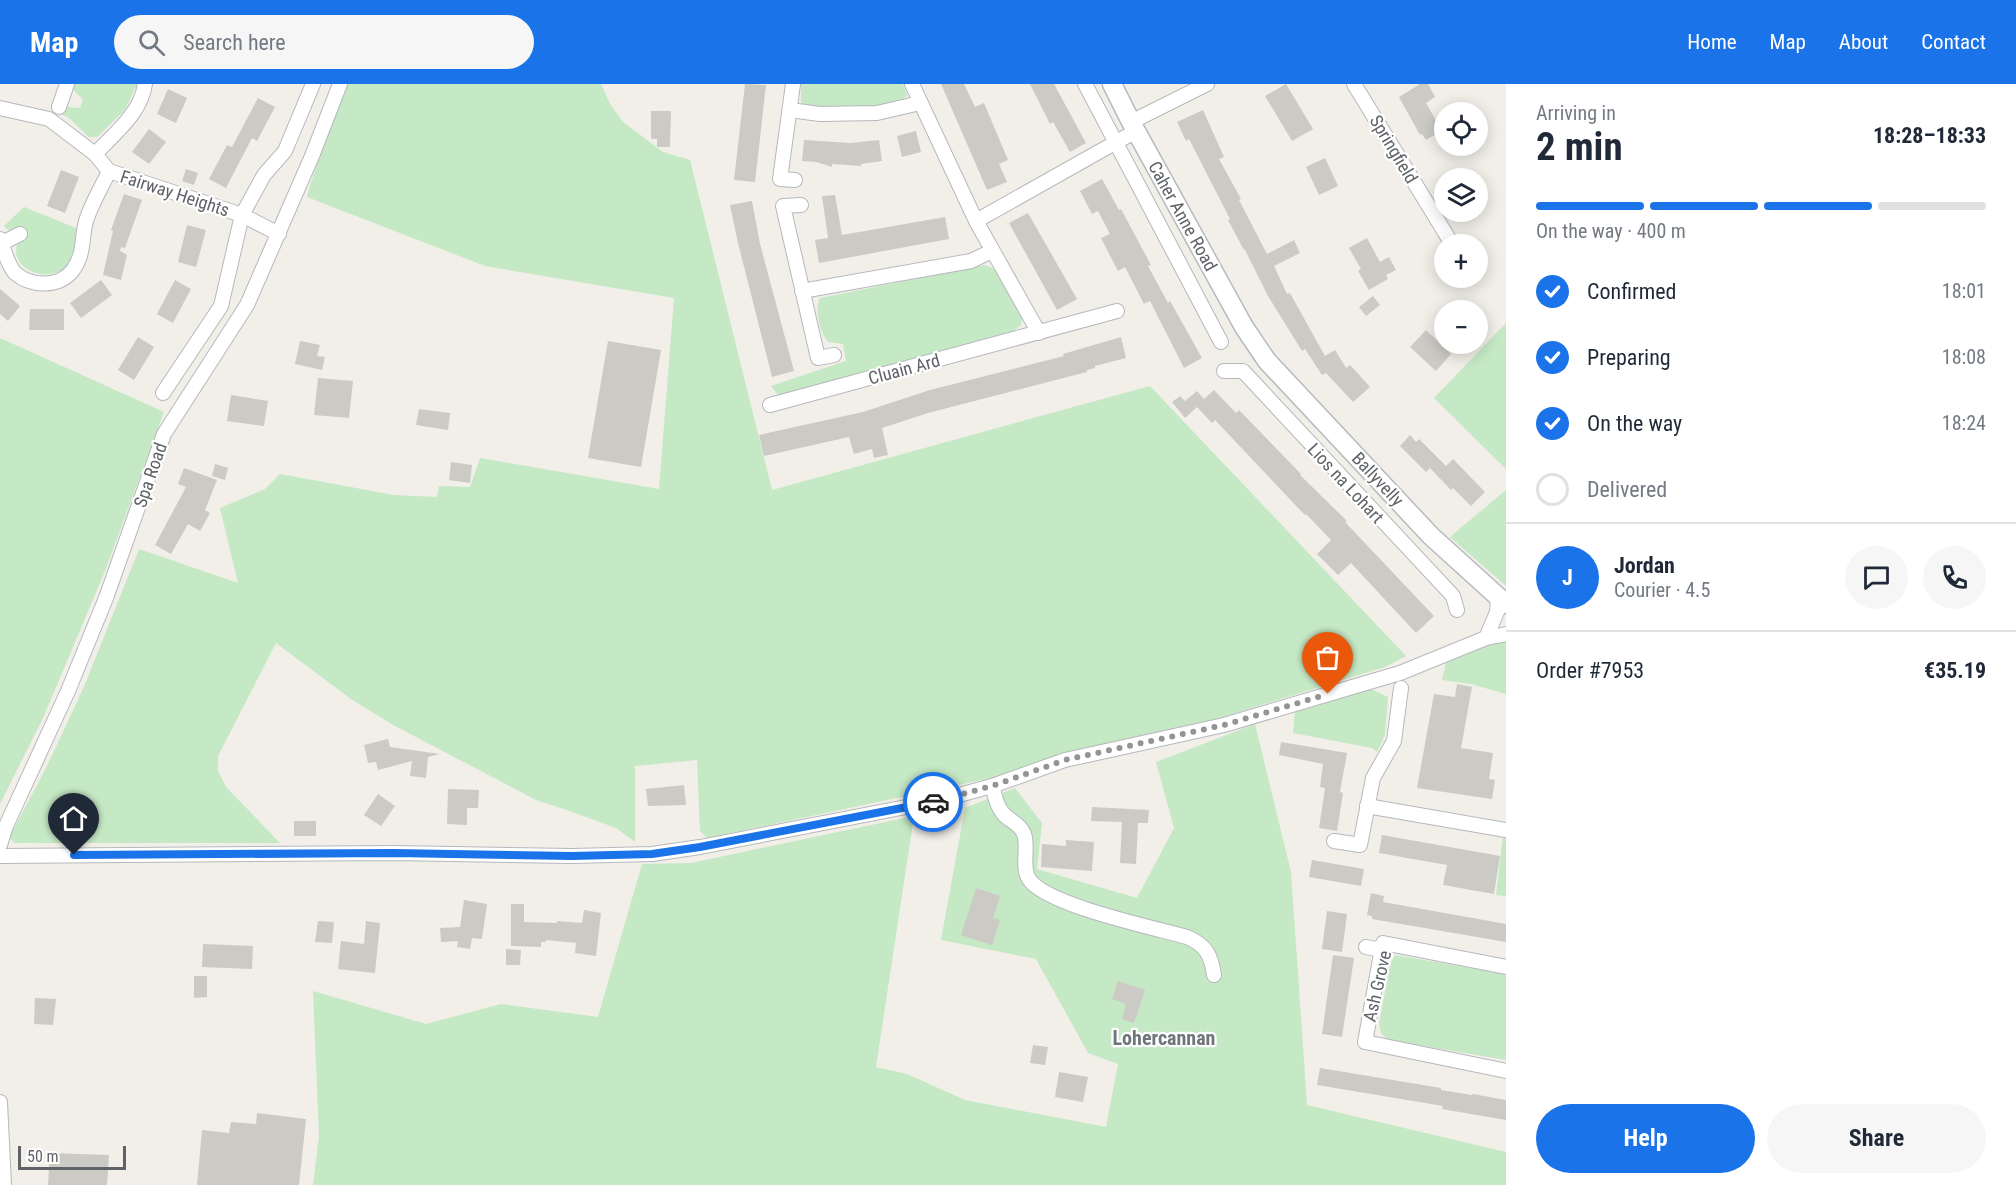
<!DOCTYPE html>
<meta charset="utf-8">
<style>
:root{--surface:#fff;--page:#f6f6f7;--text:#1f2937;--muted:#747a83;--line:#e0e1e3;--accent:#1a73e8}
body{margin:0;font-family:"Roboto Condensed",sans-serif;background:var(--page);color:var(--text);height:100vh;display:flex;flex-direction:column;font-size:22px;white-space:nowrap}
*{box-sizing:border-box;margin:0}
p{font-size:20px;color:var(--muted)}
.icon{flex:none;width:33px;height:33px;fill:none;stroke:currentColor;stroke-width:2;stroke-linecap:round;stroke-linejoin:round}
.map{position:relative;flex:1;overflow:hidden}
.panel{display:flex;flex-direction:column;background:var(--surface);width:510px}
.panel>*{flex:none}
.buttons{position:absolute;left:1434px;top:18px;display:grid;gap:12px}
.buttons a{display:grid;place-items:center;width:54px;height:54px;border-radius:50%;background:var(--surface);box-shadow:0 3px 15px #0003;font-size:30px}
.scale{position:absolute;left:18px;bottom:15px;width:108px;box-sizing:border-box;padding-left:6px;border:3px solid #5f6368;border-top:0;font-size:16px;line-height:21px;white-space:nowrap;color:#5f6368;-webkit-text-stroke:4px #fff;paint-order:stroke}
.pin{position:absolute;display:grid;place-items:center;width:51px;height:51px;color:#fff;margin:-62px -26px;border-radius:50% 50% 50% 0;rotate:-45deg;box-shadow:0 0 6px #0007}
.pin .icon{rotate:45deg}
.courier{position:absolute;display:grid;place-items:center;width:60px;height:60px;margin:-30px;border:4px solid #1a73e8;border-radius:50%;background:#fff;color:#222;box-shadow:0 2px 8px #0007}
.overview em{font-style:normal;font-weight:700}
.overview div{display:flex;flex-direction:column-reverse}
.overview{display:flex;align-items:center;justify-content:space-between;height:102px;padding:0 30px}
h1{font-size:39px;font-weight:700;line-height:45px}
.bar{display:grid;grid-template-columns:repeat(4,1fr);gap:9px 6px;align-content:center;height:72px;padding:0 30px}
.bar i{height:8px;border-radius:4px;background:var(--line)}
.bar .active{background:var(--accent)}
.bar p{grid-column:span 4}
.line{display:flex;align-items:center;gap:15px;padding:0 30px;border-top:2px solid var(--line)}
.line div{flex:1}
.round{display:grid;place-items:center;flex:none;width:63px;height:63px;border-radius:32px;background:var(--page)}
ol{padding:0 30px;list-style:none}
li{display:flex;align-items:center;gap:18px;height:66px}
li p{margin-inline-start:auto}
li .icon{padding:6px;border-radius:50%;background:var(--accent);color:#fff;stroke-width:4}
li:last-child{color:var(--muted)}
li i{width:33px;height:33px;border:3px solid var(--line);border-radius:50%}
.button{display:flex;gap:12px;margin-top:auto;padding:12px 30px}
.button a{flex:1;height:69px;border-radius:36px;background:var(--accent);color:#fff;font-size:24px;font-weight:700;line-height:69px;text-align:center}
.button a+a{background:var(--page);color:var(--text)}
header{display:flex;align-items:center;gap:36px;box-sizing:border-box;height:84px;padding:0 30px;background:var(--accent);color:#fff}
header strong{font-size:28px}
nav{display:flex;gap:33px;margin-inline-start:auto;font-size:21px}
.search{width:420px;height:54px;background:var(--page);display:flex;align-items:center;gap:15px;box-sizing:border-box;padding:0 21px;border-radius:33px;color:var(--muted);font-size:22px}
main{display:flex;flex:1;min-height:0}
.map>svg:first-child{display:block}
.green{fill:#c5e8c5}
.building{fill:#cccac5}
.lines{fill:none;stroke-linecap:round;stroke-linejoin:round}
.street-casing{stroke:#b5b8bc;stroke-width:16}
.secondary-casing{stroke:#b6babf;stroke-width:21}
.street{stroke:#fff;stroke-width:14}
.secondary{stroke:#fff;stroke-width:18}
.done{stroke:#929495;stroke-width:6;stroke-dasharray:0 10.8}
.route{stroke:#1a73e8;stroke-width:8}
.labels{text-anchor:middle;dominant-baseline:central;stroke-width:4.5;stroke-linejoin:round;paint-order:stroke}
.street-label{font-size:18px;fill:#5f6368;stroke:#fff}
.neighbourhood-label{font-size:20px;font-weight:bold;fill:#70757a;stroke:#fff}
</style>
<header>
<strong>Map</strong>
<div class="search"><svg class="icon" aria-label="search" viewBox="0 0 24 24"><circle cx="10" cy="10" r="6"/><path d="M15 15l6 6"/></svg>Search here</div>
<nav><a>Home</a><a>Map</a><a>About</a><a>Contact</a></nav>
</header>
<main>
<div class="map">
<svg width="1506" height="1101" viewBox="0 0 1506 1101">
<rect width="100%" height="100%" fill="#f1efe8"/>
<g class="green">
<polygon points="72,0 137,0 125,26 97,53 89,53 69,34 59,29 66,23 80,24 83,15 75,8"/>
<polygon points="345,0 601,0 610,20 623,38 663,68 690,76 772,406 1150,302 1406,572 1385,583 1186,644 1068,668 1015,689 707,754 700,747 697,676 635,682 635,758 616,744 567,726 536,716 395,642 351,615 276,559 218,672 218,687 226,703 280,759 15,759 9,754 47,682 83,605 139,465 238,499 220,424 265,405 280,390 394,411 437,413 439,402 470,403 480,374 659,405 674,214 485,182 307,113 310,101"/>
<path d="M801,0H903L907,11C897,26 814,30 801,18Z"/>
<path d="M24,123L76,144C75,153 75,164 72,172C62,204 8,190 17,160L25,155L21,143L8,146L4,142Z"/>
<path d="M985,181L999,187L1023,229L1021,241L1011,249L779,312L771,302L846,277L843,260L828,258C820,248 814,225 820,214Z"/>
<polygon points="1506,239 1506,385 1434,314"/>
<polygon points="0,254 164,328 105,487 43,634 0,720"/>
<polygon points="1506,406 1506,502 1450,453"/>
<polygon points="1506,558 1506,610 1471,600 1442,596 1446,579 1494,559"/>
<polygon points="1369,604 1388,613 1385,651 1377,668 1372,664 1293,649 1295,627"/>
<polygon points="1255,640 1291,788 1307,1021 1506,1068 1506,1101 313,1101 319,1052 313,907 426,940 501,920 598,933 642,780 691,779 914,732 876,983 907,990 965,1016 1106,1043 1118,980 1088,969 1036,875 941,856 965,724 1015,704 1042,739 1037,785 1137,814 1174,744 1156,678"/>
<polygon points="1503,752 1506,753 1506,812 1496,811"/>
<polygon points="1395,871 1506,890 1506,976 1388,956 1381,949 1379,940 1390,880"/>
</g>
<g class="building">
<polygon points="745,0 766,1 755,98 734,96"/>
<polygon points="941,0 964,0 975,23 984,19 1008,76 999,80 1007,98 987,106"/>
<polygon points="1030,0 1054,0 1086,59 1070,68 1053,38 1050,40"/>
<polygon points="1286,0 1313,45 1292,57 1265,12"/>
<polygon points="1420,0 1428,0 1435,13 1426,19 1442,47 1426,56 1422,50 1420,51 1399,13"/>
<polygon points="168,5 187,14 176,39 157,30"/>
<polygon points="258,14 275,23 257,57 252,54 226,104 209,95 227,61 232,63"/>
<polygon points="1203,26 1224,73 1219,75 1241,115 1239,116 1267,170 1294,156 1300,169 1274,182 1287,210 1290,209 1325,272 1335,266 1346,284 1350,281 1352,283 1370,303 1353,318 1326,289 1322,291 1305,265 1302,267 1268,212 1245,166 1244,166 1228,136 1230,135 1189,55 1186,57 1177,38"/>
<polygon points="651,27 671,27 670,63 657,63 657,55 651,55"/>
<polygon points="149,45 166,58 149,80 132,68"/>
<polygon points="916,47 921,68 902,73 897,52"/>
<polygon points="804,56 850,59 879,56 882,77 861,80 861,82 832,80 832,83 816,78 802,77"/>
<polygon points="1325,74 1338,102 1319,111 1306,83"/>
<polygon points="186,85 198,89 194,101 182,97"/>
<polygon points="61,86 79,93 65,129 47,122"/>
<polygon points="1102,95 1119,126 1121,125 1151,181 1148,182 1168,219 1170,217 1202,274 1184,284 1150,217 1144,220 1125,183 1118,187 1101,154 1110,150 1098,127 1092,130 1080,107"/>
<polygon points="124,110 142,116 125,164 121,163 120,167 127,171 121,196 103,191 113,147 111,146"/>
<polygon points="835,111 842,151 945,133 949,155 819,179 815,156 828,154 822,112"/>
<polygon points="752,117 760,160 794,287 772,293 738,159 730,121"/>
<polygon points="1028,129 1077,215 1057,226 1009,139"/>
<polygon points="187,141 206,146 196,183 178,178"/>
<polygon points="1367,154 1380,178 1389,173 1396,186 1386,191 1388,195 1369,206 1358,187 1361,185 1349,164"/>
<polygon points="101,196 112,211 81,234 70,219"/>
<polygon points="175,196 191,205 173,239 157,230"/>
<polygon points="0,205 20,222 8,237 0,230"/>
<polygon points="1373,212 1380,221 1366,232 1359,223"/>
<polygon points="30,225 64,225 64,246 29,246"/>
<polygon points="1426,246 1451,270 1436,287 1410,263"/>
<polygon points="138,253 154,263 134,296 118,286"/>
<polygon points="1121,253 1126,274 1095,282 1095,284 1087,286 1087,288 928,329 882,344 888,371 874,374 872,365 854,370 849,353 764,372 759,351 863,328 930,306 1064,272 1063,270"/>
<polygon points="300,257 320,261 317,272 325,273 322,286 295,280"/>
<polygon points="608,257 661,266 641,383 588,374"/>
<polygon points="318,294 353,297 349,334 314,331"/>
<polygon points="1214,306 1236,329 1239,326 1301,390 1300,391 1347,437 1345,438 1434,532 1416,549 1351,479 1338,491 1317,470 1331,456 1306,430 1305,431 1302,428 1215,336 1212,339 1197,323 1185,334 1172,318 1180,312 1185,317 1197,307 1204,315"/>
<polygon points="231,311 268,317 264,342 227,337"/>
<polygon points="419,325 450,329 448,346 416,341"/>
<polygon points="1410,351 1416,358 1419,355 1446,382 1453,375 1485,408 1471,422 1453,404 1451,406 1430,384 1426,388 1400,362"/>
<polygon points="451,378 472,381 470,399 449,396"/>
<polygon points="215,380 228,384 225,396 212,392"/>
<polygon points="184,384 217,396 205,426 210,429 200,447 188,440 171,470 155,461 186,403 178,400"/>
<polygon points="1457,600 1472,603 1461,664 1493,669 1489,695 1495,696 1492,715 1417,704 1434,610 1455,613"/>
<polygon points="388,655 390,663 440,670 428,673 426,694 410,692 412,677 378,686 376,678 368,679 364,661"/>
<polygon points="1281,658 1347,669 1340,708 1343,709 1337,747 1319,744 1325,704 1320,703 1323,680 1279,671"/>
<polygon points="684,701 686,721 648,722 646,705"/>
<polygon points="448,705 479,706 478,724 467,724 467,741 447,740"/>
<polygon points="378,710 395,722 381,742 364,731"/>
<polygon points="1092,723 1149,726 1148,739 1138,739 1136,780 1120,779 1122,738 1091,737"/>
<rect x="294" y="737" width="22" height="15"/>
<polygon points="1382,751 1500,772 1494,810 1443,801 1447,781 1379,769"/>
<polygon points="1066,756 1094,758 1092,787 1041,783 1042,760 1066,762"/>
<polygon points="1312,776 1364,785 1361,802 1309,793"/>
<polygon points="976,804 1000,812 993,834 1000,836 992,861 961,851"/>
<polygon points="1371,809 1384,812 1383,818 1506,840 1506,858 1372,835 1372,832 1367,831"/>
<polygon points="464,816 487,820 482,855 472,854 470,865 457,863 458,857 441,858 440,844 460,843"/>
<polygon points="511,820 524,820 524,838 557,839 557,837 582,839 584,826 601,829 596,872 575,869 576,859 546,856 546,858 541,858 541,863 511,862"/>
<polygon points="1327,827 1347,830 1342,868 1322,865"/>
<polygon points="318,837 334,838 332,859 315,858"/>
<polygon points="366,837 380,839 375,889 338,885 341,857 364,860"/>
<polygon points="203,860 253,862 252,885 202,883"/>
<polygon points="506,865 521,866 520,881 506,881"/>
<polygon points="1333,871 1354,874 1342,953 1322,950"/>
<polygon points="194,892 207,892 207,913 194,914"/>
<polygon points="1118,897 1145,906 1134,939 1122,935 1126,920 1112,915"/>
<polygon points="35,914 56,915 53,941 34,940"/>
<polygon points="1033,961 1048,963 1045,981 1030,979"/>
<polygon points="1320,984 1441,1004 1441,1006 1472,1011 1473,1010 1506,1016 1506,1036 1442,1025 1443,1022 1317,1001"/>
<polygon points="1059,988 1088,993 1083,1018 1055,1013"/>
<polygon points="257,1029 306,1035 299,1101 197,1101 202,1046 229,1049 231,1038 256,1040"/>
<polygon points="50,1069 109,1071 107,1101 48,1101"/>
</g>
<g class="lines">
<defs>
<g id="street">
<polyline points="793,0 780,95 795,96"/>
<polyline points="912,0 976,137 1039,249"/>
<polyline points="1085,0 1221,258"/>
<polyline points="1354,0 1452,160"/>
<polyline points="59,23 67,0"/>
<polyline points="0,24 49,35 95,70 109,87 242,131 279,150"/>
<polyline points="790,26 820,30 877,29 920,19"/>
<polyline points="1131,38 1207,0"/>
<path d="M95,70C115,49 141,29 145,0"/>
<polyline points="801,121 783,122 818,274 834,271"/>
<polyline points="976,137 1136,47"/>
<path d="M0,155C4,165 8,182 15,189C31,203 59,204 73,186C85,169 81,155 86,137C91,120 102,103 109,87"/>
<polyline points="2,159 20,150"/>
<polyline points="802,207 971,177 992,167"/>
<polyline points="1224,287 1243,287 1453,512 1457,526"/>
<polyline points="163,309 221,222 242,131 264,91 285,67 313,0"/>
<polyline points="770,321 1117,227"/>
<polyline points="1486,554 1497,528 1498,514"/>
<path d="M992,702C995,710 996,721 1002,728C1008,737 1020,739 1024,750C1029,764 1021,783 1029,795C1045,821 1155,844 1187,853C1206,861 1211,871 1214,891"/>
<polyline points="1367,722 1506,746"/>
<polyline points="1334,757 1360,761 1373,694 1394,657 1401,604"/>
<polyline points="0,761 6,742 68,607 106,514 164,350 247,221 312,72 340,0"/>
<polyline points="0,772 394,769 572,772 652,770 700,763 937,717 992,702 1065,676 1224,641 1349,604 1400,589 1486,554 1506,550"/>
<polyline points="1366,863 1382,866"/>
<polyline points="1506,883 1383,859 1365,958 1506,987"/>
<polyline points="0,1018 4,1101"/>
</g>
<polyline id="secondary" points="1112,0 1131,38 1244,243 1267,277 1431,452 1506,520"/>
</defs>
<use href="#street" class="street-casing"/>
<use href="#secondary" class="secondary-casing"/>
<use href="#street" class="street"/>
<use href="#secondary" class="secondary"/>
</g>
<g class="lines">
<polyline class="done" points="933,718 992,702 1065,676 1224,641 1328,610"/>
<polyline class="route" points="74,771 394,769 572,772 652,770 700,763 933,718"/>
</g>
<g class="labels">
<g class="street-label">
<text transform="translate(1394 65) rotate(59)">Springfield</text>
<text transform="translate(175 109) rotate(18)">Fairway Heights</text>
<text transform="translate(1183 132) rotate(61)">Caher Anne Road</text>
<text transform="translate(904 285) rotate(-15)">Cluain Ard</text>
<text transform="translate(150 391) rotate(-71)">Spa Road</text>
<text transform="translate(1378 395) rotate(47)">Ballyvelly</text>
<text transform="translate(1346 399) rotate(47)">Lios na Lohart</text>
<text transform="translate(1377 902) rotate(-77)">Ash Grove</text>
</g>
<g class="neighbourhood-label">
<text x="1164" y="954">Lohercannan</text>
</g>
</g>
</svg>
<div class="buttons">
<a><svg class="icon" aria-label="locate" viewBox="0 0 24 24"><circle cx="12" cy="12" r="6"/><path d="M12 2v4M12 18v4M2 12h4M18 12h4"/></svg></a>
<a><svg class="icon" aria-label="layers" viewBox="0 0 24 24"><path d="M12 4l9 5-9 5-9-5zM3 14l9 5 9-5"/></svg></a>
<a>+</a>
<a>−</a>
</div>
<div class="scale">50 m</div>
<div class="pin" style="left:1328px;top:610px;background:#ea580c"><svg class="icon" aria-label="bag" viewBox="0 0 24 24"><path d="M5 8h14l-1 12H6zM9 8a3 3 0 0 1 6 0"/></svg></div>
<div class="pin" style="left:74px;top:771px;background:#1f2937"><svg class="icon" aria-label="home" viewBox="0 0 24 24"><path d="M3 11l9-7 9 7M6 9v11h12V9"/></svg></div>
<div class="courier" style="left:933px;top:718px"><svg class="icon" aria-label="car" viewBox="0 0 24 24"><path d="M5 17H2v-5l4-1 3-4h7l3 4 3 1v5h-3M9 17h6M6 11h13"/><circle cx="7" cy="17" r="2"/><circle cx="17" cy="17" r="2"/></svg></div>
</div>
<section class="panel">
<div class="overview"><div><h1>2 min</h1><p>Arriving in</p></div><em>18:28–18:33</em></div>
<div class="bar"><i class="active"></i><i class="active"></i><i class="active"></i><i></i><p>On the way · 400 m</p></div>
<ol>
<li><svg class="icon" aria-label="check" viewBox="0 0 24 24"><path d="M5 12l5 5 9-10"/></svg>Confirmed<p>18:01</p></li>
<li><svg class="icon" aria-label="check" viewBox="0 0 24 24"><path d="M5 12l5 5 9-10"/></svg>Preparing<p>18:08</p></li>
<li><svg class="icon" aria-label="check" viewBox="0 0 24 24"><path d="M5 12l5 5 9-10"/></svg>On the way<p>18:24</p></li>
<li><i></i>Delivered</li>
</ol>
<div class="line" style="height:108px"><b class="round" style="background:var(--accent);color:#fff">J</b><div><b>Jordan</b><p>Courier · 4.5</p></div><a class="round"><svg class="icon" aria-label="chat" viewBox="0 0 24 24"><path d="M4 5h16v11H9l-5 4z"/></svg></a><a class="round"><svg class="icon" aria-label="phone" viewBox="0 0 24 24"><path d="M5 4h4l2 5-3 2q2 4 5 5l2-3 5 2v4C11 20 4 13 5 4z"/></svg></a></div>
<div class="line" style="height:78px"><div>Order #7953</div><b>€35.19</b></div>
<div class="button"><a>Help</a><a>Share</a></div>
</section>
</main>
